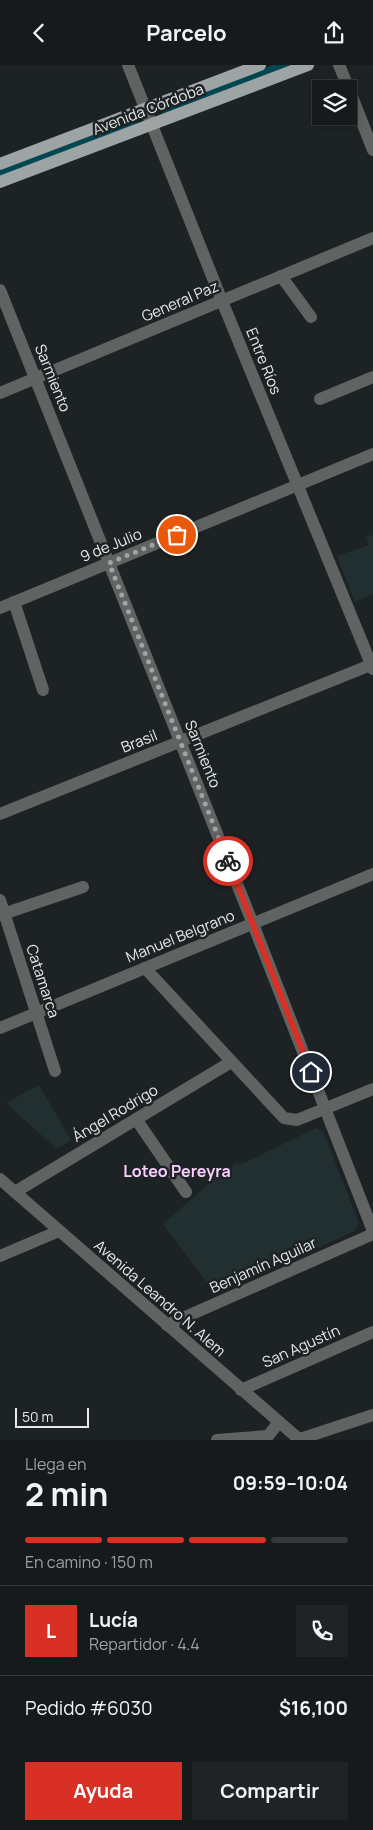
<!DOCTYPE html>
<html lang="es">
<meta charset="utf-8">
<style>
:root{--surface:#161a1b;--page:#1f2324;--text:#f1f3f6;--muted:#9ea1a3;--line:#35383a;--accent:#d93025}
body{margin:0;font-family:Manrope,sans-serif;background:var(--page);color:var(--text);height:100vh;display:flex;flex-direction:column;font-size:19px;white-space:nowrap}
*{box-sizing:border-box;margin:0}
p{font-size:16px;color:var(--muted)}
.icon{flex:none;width:28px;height:28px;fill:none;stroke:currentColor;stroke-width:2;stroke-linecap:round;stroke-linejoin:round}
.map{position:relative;height:1375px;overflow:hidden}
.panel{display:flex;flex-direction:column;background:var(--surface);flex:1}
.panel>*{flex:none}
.fabs{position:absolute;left:312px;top:15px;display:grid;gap:10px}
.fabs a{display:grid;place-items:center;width:45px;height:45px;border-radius:0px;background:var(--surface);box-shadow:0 2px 8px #0003,0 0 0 1px var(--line);font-size:25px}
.scale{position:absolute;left:15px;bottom:12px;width:74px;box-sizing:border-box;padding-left:5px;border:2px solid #e6eaeb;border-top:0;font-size:14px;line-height:18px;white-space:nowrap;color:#e6eaeb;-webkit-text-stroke:4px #1d2324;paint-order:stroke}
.pin{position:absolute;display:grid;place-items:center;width:42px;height:42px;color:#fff;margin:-21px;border:2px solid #fff;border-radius:50%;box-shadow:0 1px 5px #0007}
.courier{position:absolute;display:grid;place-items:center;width:50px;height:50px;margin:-25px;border:4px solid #d93025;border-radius:50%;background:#fff;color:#222;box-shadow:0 1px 6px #0007}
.summary em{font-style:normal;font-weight:700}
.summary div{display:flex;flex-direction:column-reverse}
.summary{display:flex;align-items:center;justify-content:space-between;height:85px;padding:0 25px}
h1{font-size:32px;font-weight:700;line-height:38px}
.bar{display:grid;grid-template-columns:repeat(4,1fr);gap:8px 5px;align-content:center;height:60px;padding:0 25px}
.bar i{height:6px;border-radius:4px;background:var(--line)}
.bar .active{background:var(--accent)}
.bar p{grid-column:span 4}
.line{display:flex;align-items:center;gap:12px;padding:0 25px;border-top:1px solid var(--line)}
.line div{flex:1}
.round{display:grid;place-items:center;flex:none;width:52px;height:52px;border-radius:0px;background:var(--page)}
.cta{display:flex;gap:10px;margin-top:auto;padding:10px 25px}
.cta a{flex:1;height:58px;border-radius:0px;background:var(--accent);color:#fff;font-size:20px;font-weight:700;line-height:58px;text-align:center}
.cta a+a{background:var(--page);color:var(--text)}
header{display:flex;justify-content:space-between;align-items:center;height:65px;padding:0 25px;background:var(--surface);font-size:22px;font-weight:700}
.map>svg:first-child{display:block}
.built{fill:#212f31}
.green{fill:#004752}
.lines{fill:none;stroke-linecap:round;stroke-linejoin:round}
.minor{stroke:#606362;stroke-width:12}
.major{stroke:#9ea4a3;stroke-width:12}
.done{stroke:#a0a4a5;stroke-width:5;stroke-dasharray:0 9}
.route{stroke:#d93025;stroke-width:6}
.labels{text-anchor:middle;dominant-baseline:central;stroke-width:5;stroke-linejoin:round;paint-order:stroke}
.street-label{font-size:15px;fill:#e6eaeb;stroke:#1d2324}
.neighbourhood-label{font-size:16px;font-weight:bold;fill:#fbcefe;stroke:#1d2324}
</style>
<header><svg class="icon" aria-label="back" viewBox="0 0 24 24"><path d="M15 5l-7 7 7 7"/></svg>Parcelo<svg class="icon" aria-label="share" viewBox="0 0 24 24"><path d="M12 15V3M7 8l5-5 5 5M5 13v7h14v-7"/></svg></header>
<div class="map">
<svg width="373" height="1375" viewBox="0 0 373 1375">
<rect width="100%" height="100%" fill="#1d2324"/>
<g class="built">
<polygon points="373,470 373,529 355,537 337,491 369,480 366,472"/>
<polygon points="39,1020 71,1075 57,1084 6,1038"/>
<polygon points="316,1063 323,1066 359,1158 355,1166 215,1228 163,1159 217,1112 237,1098 240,1100"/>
</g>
<g class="green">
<polygon points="273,0 294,0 164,49 162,48 162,42"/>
<polygon points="134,53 137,56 137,60 0,112 0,104"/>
</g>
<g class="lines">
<g class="minor">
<polyline points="128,0 222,236 373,604"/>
<polyline points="339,0 349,24"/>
<polyline points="349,24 373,85"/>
<polyline points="281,211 311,252"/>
<polyline points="0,225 253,859 373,1166"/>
<polyline points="0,328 373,173"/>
<polyline points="320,334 373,312"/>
<polyline points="14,537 43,625"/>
<polyline points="0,543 373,389"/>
<polyline points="0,749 373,599"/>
<polyline points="0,835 55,1006"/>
<polyline points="0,850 83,822"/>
<polyline points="145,903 284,1053 297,1055 373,1024"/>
<polyline points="0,963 373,809"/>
<polyline points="136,1054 186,1127"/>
<polyline points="0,1114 300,1375"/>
<polyline points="15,1127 231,997"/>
<polyline points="0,1191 59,1166"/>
<polyline points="167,1260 373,1169"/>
<polyline points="241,1325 373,1267"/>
<polyline points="300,1374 373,1350"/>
<polyline points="217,1375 268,1371 279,1357"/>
</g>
<g class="major">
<polyline points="0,99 260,0"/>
<polyline points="0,117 308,0"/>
</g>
</g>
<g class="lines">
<polyline class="done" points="177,470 109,498 228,796"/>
<polyline class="route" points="228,796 311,1007"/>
</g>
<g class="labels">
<g class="street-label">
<text transform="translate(148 44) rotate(-21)">Avenida Córdoba</text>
<text transform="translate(180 236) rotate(-23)">General Paz</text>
<text transform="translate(264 296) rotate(68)">Entre Ríos</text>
<text transform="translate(53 313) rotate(68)">Sarmiento</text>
<text transform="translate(111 480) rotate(-22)">9 de Julio</text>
<text transform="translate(139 676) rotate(-22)">Brasil</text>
<text transform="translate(203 689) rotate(68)">Sarmiento</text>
<text transform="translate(180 871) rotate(-22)">Manuel Belgrano</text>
<text transform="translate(43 916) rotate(72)">Catamarca</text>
<text transform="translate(115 1048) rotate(-31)">Ángel Rodrigo</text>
<text transform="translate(263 1200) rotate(-24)">Benjamín Aguilar</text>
<text transform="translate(160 1233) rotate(41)">Avenida Leandro N. Alem</text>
<text transform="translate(301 1281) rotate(-24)">San Agustín</text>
</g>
<g class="neighbourhood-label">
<text x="177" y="1106">Loteo Pereyra</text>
</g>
</g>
</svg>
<div class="fabs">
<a><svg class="icon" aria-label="layers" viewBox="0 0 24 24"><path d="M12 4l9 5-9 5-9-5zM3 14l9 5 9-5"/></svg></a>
</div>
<div class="scale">50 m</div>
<div class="pin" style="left:177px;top:470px;background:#ea580c"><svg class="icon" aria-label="bag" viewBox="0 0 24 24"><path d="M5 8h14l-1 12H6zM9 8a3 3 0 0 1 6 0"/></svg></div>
<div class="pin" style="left:311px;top:1007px;background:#1f2937"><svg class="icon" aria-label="home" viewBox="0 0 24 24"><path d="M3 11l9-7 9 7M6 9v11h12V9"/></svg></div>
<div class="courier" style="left:228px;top:796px"><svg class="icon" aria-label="bike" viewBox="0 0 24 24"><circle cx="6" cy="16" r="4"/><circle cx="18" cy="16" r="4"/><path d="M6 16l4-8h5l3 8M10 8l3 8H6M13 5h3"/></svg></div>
</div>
<section class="panel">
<div class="summary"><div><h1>2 min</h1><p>Llega en</p></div><em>09:59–10:04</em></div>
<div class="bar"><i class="active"></i><i class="active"></i><i class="active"></i><i></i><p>En camino · 150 m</p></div>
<div class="line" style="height:90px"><b class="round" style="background:var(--accent);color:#fff">L</b><div><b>Lucía</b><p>Repartidor · 4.4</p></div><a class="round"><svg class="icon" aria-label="phone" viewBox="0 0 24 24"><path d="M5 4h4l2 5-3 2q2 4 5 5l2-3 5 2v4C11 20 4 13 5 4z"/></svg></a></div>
<div class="line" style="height:65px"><div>Pedido #6030</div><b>$16,100</b></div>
<div class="cta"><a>Ayuda</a><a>Compartir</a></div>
</section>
